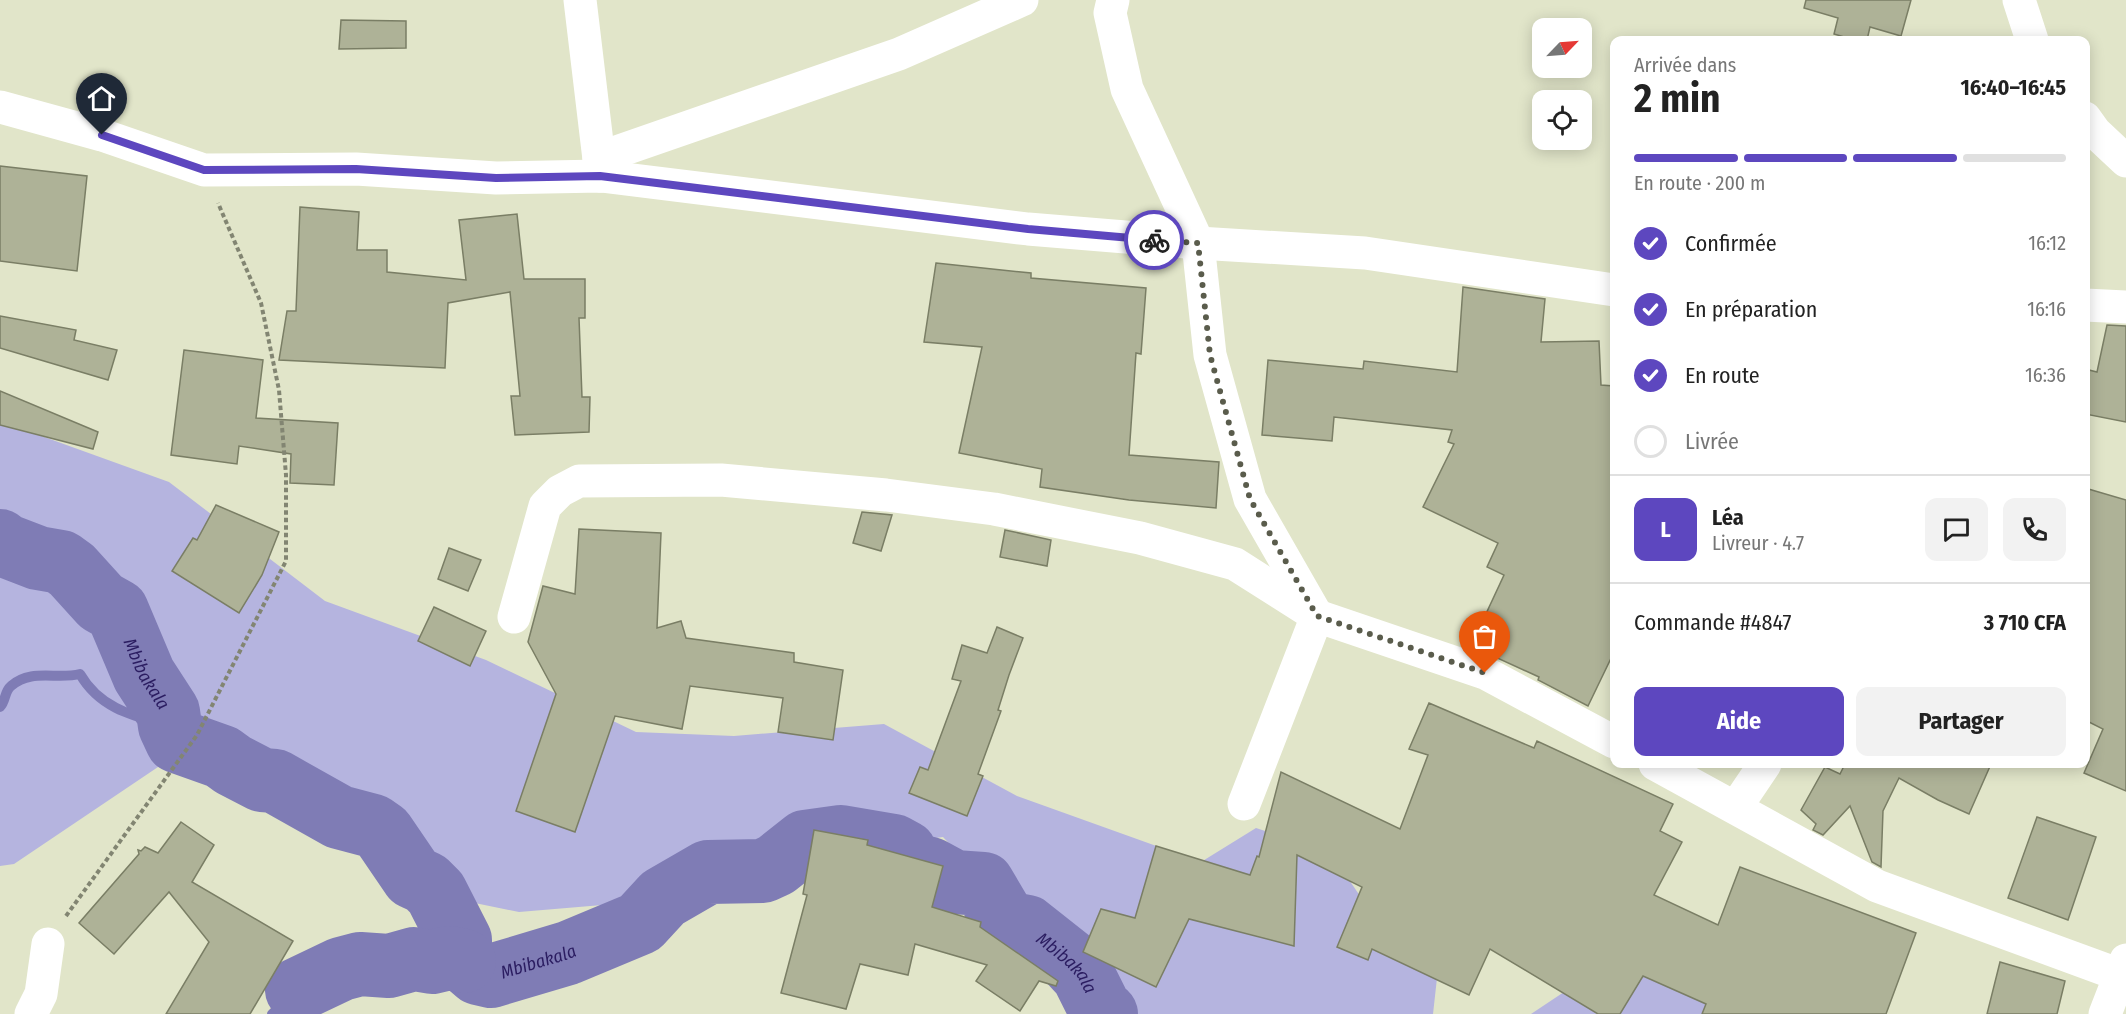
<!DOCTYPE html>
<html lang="fr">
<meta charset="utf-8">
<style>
:root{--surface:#fff;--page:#f2f2f2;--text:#222;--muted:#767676;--line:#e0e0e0;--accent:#5d47bf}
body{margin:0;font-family:"Fira Sans Condensed",sans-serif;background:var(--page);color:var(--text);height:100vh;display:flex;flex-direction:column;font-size:22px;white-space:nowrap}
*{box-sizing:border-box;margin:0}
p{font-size:20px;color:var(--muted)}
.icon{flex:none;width:33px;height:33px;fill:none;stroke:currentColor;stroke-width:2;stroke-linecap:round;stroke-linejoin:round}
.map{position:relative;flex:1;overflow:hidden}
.side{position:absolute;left:1610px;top:36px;width:480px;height:732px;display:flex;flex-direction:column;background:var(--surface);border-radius:12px;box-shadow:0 3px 15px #0003}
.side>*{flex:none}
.needle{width:39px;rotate:65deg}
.buttons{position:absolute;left:1532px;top:18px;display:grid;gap:12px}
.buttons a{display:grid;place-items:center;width:60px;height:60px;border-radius:12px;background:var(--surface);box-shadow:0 3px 15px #0003;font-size:30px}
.pin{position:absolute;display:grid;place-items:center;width:51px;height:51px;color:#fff;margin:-62px -26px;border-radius:50% 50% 50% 0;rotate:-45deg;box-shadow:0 0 6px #0007}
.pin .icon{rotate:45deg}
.courier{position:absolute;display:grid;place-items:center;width:60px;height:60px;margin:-30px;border:4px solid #5d47bf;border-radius:50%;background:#fff;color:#222;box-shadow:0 2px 8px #0007}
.head em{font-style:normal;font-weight:700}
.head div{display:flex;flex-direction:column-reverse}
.head{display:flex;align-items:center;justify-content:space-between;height:102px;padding:0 24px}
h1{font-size:39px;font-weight:700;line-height:45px}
.bar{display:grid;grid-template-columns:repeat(4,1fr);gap:9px 6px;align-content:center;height:72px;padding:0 24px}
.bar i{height:8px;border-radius:4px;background:var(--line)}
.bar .selected{background:var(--accent)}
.bar p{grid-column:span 4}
.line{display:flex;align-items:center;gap:15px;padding:0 24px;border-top:2px solid var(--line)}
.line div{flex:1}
.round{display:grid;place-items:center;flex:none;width:63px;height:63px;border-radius:12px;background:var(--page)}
ol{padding:0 24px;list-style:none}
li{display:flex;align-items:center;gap:18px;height:66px}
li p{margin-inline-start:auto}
li .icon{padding:6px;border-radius:50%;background:var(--accent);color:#fff;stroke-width:4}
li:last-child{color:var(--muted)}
li i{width:33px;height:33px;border:3px solid var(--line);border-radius:50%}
.cta{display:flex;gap:12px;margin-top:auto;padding:12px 24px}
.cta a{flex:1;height:69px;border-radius:12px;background:var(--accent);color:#fff;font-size:24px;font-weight:700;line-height:69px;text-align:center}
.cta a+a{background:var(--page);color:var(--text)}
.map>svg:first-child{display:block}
.green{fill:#b5b4df}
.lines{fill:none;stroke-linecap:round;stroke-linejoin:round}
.stream{stroke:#7f7cb5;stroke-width:10}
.river{stroke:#7f7cb5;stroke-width:64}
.building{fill:#aeb297;stroke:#7a7e65;stroke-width:1.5}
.path{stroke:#828572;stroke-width:4;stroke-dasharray:4.5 3;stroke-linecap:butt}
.street{stroke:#fff;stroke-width:33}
.done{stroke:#5a5c4c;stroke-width:6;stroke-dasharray:0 10.8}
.route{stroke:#5d47bf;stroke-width:8}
.labels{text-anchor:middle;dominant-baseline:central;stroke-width:4.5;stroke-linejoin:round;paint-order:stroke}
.water-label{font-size:18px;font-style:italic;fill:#2b1d61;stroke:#fff}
</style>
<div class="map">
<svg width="2126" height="1014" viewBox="0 0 2126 1014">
<rect width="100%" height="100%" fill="#e1e5c9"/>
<g class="green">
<polygon points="0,421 169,482 325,601 486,660 636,732 734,736 884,724 1017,796 1201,862 1256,828 1330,852 1371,912 1439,960 1433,1014 1091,1014 1071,972 943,837 791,858 638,902 519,912 402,888 310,805 161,765 14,864 0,866"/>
<polygon points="1670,949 1800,1014 1531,1014 1576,984"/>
</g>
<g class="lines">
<g class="stream">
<path d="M0,707C6,701 4,692 11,686C31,668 57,680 80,674C100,709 134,716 170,726"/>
<polyline points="272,1014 297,990"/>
</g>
<g class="river">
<path id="s1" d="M0,541L4,545L38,558L61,562L72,570L101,602L117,611L144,675L168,712L170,726L177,741L222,757L233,765L262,780L275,781L339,817L373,826L383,833L413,877L426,883L436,893L460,940V950L464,961L478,973L491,976L568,953L640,923L663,898L708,872L763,871L776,865L805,842L841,837L894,846L905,852L911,864L930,869L954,882L983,884L1006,923L1027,927L1070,961L1083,975L1101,1011L1106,1014"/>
<polyline points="297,990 341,969 360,964 389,966 414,959 432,962 449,958 464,961"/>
</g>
</g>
<g class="building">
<polygon points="1806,0 1911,0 1901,36 1870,27 1867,40 1854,40 1834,34 1838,18 1804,8"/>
<polygon points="341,20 406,21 406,48 339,49"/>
<polygon points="0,166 87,176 77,271 0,261"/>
<polygon points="300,207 359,212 357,250 387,250 387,272 466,280 459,220 517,214 524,279 585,279 585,318 579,318 582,397 590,397 589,432 515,435 511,396 520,396 510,292 448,303 445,368 279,360 287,311 296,311"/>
<polygon points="936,263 1031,273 1031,278 1146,288 1141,354 1136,353 1129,455 1219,462 1216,508 1129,500 1040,487 1042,469 959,453 982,347 924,342"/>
<polygon points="1463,287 1545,299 1541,342 1599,341 1601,385 1614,386 1614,652 1588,706 1538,680 1539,677 1471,646 1504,575 1487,567 1498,543 1423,507 1454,444 1448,442 1452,430 1334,417 1332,441 1262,435 1268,360 1363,369 1364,361 1457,372"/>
<polygon points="0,316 76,330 74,340 117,350 108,380 0,348"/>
<polygon points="2107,325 2126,326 2126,422 2085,414 2085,369 2097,372"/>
<polygon points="184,350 263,360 256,418 338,423 334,485 290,483 291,454 239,446 237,464 171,455"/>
<polygon points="0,391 98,432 93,449 0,425"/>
<polygon points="2085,488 2126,500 2126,791 2084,773 2103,729 2085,720"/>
<polygon points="216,505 279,532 262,575 239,613 172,571 193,538 197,540"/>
<polygon points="862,512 892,515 881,551 853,543"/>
<polygon points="579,529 661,533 657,628 681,621 686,638 794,653 794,662 843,670 833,740 778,732 783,698 690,686 682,729 615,716 575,832 516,811 556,694 528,642 543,586 575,594"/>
<polygon points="1005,530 1051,540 1047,566 1000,557"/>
<polygon points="449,548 481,560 468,591 438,579"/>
<polygon points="434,607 486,631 470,666 418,641"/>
<polygon points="997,627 1023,638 1009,675 998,710 1001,711 978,774 983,776 967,816 909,793 920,767 928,770 961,681 952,679 962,645 987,653"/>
<polygon points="1429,703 1534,748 1537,741 1673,804 1660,831 1682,842 1654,895 1718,925 1740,867 1916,933 1886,1014 1702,1014 1706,1004 1643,976 1620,1014 1598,1014 1490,949 1469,995 1372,949 1368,960 1337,947 1362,887 1297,855 1294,946 1189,919 1156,987 1083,952 1101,909 1135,918 1156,846 1250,875 1257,856 1259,857 1281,772 1400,829 1428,755 1409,749"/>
<polygon points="1845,764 1991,764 1969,814 1938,800 1899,778 1883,811 1881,867 1872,862 1850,806 1823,835 1813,830 1816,824 1801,810 1825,767 1840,774"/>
<polygon points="2037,817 2096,837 2068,920 2008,898"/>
<polygon points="181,822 214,845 192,882 293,941 250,1014 166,1014 209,942 169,892 114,954 79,923 139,854 138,850 141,851 145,847 158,853"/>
<polygon points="814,830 868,840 867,845 943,866 932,907 981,922 980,927 1058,981 1056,986 1039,981 1020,1011 976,981 987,965 915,944 908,975 860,964 846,1009 781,993 807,895 803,894"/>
<polygon points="2000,962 2065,981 2057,1014 1987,1014"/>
</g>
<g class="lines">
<polyline class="path" points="66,916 197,735 286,561 286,475 279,390 261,303 218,203"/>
<g class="street">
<polyline points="580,0 601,176"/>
<polyline points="1113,0 1110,13 1127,89 1198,243 1210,355 1250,499 1317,616 1244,804"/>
<polyline points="2019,0 2032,40"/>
<polyline points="0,107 102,135 204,170 356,169 496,178 601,176 1028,229 1198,243 1365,253 1614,290"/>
<polyline points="2085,118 2095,132 2126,161"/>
<polyline points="599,158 899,54 1022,0"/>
<polyline points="2085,305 2126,307"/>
<polyline points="514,617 545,506 560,491 579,481 721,480 886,495 994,509 1140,538 1235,564 1317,616 1485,673 1614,742"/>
<polyline points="1655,764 1877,886 2120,975"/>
<polyline points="1736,807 1765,764"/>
<polyline points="31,1014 41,994 48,944"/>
<polyline points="2105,1014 2126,960"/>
</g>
</g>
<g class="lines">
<polyline class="done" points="1154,240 1198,243 1210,355 1250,499 1317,616 1485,673"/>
<polyline class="route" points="102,135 204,170 356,169 496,178 600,176 1028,229 1154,240"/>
</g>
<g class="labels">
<g class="water-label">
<text stroke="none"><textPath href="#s1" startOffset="210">Mbibakala</textPath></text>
<text stroke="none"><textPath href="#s1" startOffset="750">Mbibakala</textPath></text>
<text stroke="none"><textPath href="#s1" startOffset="1364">Mbibakala</textPath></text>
</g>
</g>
</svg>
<div class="buttons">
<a><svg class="needle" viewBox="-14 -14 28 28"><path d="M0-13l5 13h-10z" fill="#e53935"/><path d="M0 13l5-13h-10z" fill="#767676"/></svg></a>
<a><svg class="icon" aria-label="locate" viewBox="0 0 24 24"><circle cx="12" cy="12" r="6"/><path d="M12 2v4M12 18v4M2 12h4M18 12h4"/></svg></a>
</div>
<div class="pin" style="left:1485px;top:673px;background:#ea580c"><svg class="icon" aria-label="bag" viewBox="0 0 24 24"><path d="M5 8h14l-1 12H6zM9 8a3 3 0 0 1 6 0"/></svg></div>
<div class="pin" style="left:102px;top:135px;background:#1f2937"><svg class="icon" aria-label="home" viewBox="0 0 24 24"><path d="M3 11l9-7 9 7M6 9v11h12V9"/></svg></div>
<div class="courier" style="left:1154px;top:240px"><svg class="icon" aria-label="bike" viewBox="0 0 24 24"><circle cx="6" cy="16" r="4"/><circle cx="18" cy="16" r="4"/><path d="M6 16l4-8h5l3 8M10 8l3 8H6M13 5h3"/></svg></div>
<section class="side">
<div class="head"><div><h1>2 min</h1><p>Arrivée dans</p></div><em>16:40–16:45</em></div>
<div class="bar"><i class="selected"></i><i class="selected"></i><i class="selected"></i><i></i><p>En route · 200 m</p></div>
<ol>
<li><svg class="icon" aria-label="check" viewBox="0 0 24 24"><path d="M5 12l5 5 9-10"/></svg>Confirmée<p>16:12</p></li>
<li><svg class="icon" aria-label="check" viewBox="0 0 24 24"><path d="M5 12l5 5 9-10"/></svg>En préparation<p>16:16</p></li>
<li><svg class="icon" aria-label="check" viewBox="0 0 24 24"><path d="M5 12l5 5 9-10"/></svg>En route<p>16:36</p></li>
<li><i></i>Livrée</li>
</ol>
<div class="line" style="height:108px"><b class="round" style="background:var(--accent);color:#fff">L</b><div><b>Léa</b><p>Livreur · 4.7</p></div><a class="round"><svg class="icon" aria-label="chat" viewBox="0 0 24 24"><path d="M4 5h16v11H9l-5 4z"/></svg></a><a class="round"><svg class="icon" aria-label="phone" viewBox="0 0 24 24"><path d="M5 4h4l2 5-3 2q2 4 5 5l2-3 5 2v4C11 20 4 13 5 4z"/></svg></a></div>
<div class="line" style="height:78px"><div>Commande #4847</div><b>3 710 CFA</b></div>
<div class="cta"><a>Aide</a><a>Partager</a></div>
</section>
</div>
